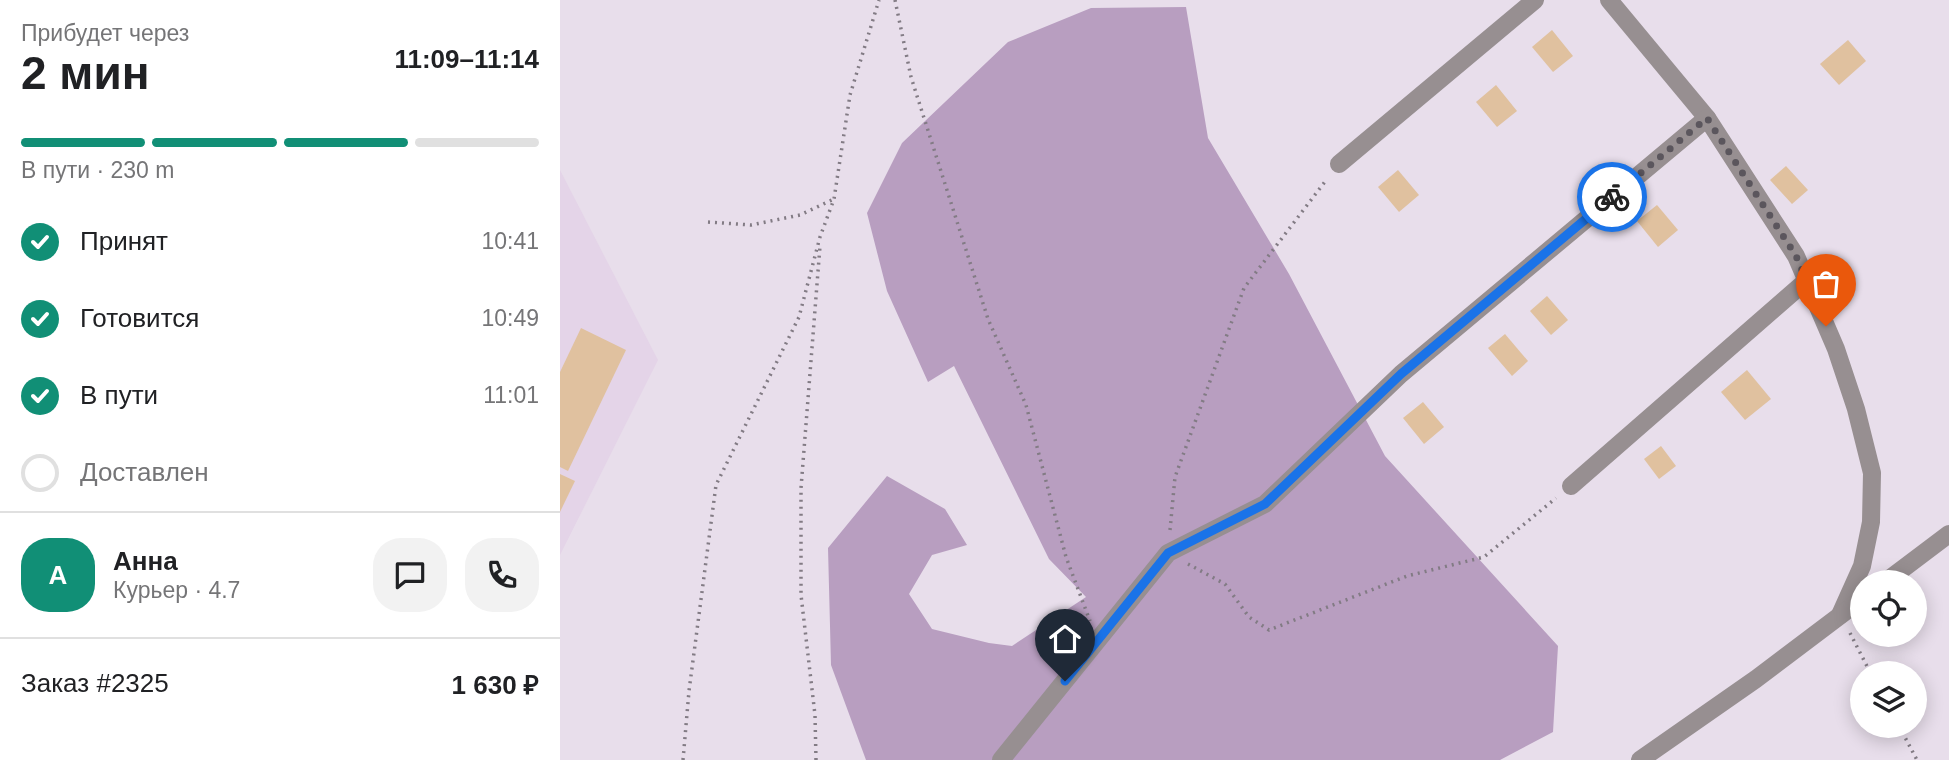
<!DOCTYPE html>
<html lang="ru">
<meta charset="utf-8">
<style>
:root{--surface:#fff;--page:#f2f2f2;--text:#202124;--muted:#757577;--line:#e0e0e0;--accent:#118f76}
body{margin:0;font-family:Helvetica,sans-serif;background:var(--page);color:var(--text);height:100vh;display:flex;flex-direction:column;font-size:26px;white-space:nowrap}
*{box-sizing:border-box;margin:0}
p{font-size:23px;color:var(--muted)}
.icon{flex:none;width:38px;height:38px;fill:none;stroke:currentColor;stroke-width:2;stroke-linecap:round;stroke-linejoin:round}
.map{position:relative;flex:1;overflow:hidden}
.panel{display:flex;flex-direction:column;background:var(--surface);width:560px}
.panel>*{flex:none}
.tools{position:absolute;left:1290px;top:570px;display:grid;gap:14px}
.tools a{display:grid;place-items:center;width:77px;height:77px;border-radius:50%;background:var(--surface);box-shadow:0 4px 18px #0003;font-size:35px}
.pin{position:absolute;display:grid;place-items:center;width:60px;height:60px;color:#fff;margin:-72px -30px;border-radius:50% 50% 50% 0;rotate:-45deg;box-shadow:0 0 7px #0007}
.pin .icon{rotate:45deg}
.courier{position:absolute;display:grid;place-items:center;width:70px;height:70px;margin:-35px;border:5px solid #1a73e8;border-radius:50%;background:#fff;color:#222;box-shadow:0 2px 9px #0007}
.overview em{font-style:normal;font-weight:800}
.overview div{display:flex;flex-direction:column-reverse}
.overview{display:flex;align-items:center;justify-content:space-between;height:119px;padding:0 21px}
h1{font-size:46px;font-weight:800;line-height:52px}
.bar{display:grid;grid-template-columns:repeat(4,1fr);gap:10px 7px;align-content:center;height:84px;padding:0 21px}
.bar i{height:9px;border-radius:5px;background:var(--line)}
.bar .active{background:var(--accent)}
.bar p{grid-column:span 4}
.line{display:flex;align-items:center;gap:18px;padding:0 21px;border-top:2px solid var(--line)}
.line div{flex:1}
.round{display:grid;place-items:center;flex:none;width:74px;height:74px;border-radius:28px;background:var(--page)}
ol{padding:0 21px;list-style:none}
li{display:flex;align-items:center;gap:21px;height:77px}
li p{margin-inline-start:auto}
li .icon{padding:7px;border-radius:50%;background:var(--accent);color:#fff;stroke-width:4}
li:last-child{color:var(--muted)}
li i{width:38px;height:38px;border:4px solid var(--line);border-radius:50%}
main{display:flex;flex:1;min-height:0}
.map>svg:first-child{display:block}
.built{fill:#e4d4e8}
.forest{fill:#b89ec0}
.building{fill:#e0c19f}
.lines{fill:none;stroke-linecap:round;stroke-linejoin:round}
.path{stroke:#827b84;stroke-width:3.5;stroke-dasharray:2 5;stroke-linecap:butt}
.street{stroke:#978f91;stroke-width:18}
.done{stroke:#5b565d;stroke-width:7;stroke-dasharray:0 12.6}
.route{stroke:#1a73e8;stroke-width:9}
</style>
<main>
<section class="panel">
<div class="overview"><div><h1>2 мин</h1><p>Прибудет через</p></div><em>11:09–11:14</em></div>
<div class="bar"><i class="active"></i><i class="active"></i><i class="active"></i><i></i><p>В пути · 230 m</p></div>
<ol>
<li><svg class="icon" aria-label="check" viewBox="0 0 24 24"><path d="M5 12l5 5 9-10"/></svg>Принят<p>10:41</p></li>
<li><svg class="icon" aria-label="check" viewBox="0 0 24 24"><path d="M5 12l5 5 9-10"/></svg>Готовится<p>10:49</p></li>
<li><svg class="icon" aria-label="check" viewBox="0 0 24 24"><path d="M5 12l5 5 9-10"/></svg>В пути<p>11:01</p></li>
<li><i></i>Доставлен</li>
</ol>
<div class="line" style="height:126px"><b class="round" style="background:var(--accent);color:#fff">А</b><div><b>Анна</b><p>Курьер · 4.7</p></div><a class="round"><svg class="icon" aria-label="chat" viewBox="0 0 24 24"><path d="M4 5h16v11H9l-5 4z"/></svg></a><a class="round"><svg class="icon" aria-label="phone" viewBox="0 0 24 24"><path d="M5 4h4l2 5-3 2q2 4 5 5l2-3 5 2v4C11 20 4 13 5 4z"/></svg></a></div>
<div class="line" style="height:91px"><div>Заказ #2325</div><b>1 630 ₽</b></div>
</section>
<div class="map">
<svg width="1389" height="760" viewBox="0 0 1389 760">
<rect width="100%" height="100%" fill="#e8deeb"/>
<polygon class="built" points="0,170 98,360 0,555"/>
<polygon class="forest" points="626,7 648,138 729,274 825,456 998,646 993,732 940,760 306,760 271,665 268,548 327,476 385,509 407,545 372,555 349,594 372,629 429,643 452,646 526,597 489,559 394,366 368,382 327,291 307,213 342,143 448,42 531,8"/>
<g class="building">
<polygon points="992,30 1013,56 993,72 972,47"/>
<polygon points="1288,40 1306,61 1279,85 1260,64"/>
<polygon points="936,85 957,111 937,127 916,102"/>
<polygon points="1226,166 1248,190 1232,204 1210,180"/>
<polygon points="838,170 859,195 839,212 818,187"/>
<polygon points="1097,205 1118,230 1098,247 1077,221"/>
<polygon points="987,296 1008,320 991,335 970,311"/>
<polygon points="21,328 66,350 8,471 0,467 0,372"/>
<polygon points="945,334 968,361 952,376 928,348"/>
<polygon points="1187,370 1211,399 1185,420 1161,392"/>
<polygon points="863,402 884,427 864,444 843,418"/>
<polygon points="1101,446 1116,466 1099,479 1084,459"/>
<polygon points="0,474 15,481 0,512"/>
</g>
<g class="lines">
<g class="path">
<polyline points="335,0 351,77 428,319 466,405 506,557 530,621"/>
<polyline points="148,222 191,225 240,215 274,199"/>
<polyline points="610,530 615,477 684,288 767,179"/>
<polyline points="628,564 665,584 689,617 709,630 847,576 924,557 996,498"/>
<polyline points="1290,633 1311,674"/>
<polyline points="1339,726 1357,760"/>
<polyline points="123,760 129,691 156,485 239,317 260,237 274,199 290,95 319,0"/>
<polyline points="256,760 255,715 241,595 241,488 260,246"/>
</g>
<g class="street">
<polyline points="1049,0 1147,118 1236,256 1276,349 1296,409 1312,473 1311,522 1302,566 1280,615"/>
<polyline points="779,164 975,0"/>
<polyline points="1011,486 1246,281"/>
<polyline points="1324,583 1389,534"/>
<polyline points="441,760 608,553 705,504 841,374 1147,118"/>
<polyline points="1080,760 1196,679 1302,599"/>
</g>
</g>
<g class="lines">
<polyline class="done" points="1052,197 1147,118 1236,256 1266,326"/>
<polyline class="route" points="505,681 608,553 705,504 841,374 1052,197"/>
</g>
</svg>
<div class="tools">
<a><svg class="icon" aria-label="locate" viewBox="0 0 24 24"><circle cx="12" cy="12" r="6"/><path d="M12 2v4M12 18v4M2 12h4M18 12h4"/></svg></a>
<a><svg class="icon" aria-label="layers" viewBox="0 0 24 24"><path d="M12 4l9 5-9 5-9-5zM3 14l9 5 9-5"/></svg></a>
</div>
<div class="pin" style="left:1266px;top:326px;background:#ea580c"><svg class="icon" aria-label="bag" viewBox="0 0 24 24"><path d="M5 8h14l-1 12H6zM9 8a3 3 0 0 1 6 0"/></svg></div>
<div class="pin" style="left:505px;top:681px;background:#1f2937"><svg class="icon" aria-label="home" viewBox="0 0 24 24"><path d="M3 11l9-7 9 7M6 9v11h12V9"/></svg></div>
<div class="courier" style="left:1052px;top:197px"><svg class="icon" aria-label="bike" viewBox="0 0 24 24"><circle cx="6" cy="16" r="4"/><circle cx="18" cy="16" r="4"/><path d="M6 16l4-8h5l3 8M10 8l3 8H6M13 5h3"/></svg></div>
</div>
</main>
